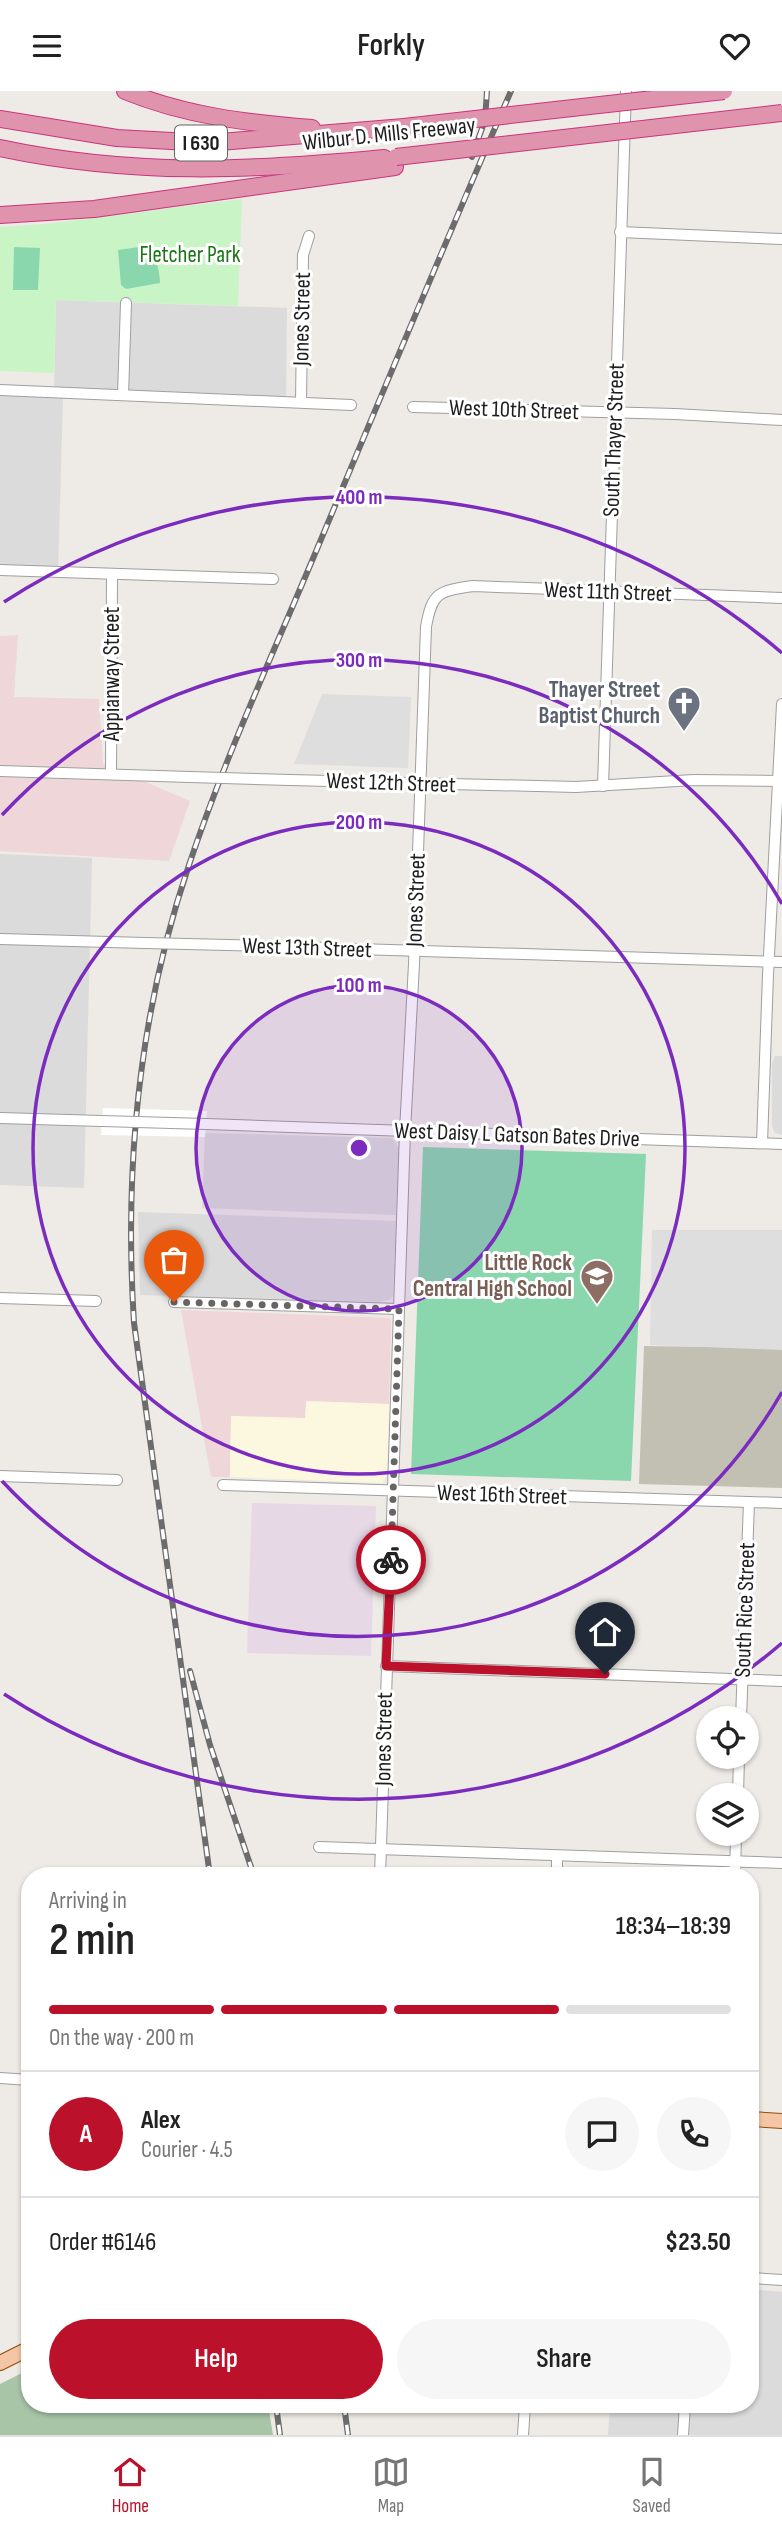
<!DOCTYPE html>
<meta charset="utf-8">
<style>
:root{--surface:#fff;--page:#f6f6f6;--text:#222;--muted:#767676;--line:#e0e0e0;--accent:#bc112a}
body{margin:0;font-family:"Sofia Sans Condensed",sans-serif;background:var(--page);color:var(--text);height:100vh;display:flex;flex-direction:column;font-size:26px;white-space:nowrap}
*{box-sizing:border-box;margin:0}
p{font-size:23px;color:var(--muted)}
.icon{flex:none;width:38px;height:38px;fill:none;stroke:currentColor;stroke-width:2;stroke-linecap:round;stroke-linejoin:round}
.map{position:relative;flex:1;overflow:hidden}
.sheet{position:absolute;left:21px;top:1776px;width:738px;height:546px;display:flex;flex-direction:column;background:var(--surface);border-radius:28px;box-shadow:0 2px 5px #0004}
.sheet>*{flex:none}
.tools{position:absolute;left:696px;top:1615px;display:grid;gap:14px}
.tools a{display:grid;place-items:center;width:63px;height:63px;border-radius:50%;background:var(--surface);box-shadow:0 2px 5px #0004;font-size:35px}
.pin{position:absolute;display:grid;place-items:center;width:60px;height:60px;color:#fff;margin:-72px -30px;border-radius:50% 50% 50% 0;rotate:-45deg;box-shadow:0 0 7px #0007}
.pin .icon{rotate:45deg}
.courier{position:absolute;display:grid;place-items:center;width:70px;height:70px;margin:-35px;border:5px solid #bc112a;border-radius:50%;background:#fff;color:#222;box-shadow:0 2px 9px #0007}
.headline em{font-style:normal;font-weight:600}
.headline div{display:flex;flex-direction:column-reverse}
.headline{display:flex;align-items:center;justify-content:space-between;height:119px;padding:0 28px}
h1{font-size:46px;font-weight:600;line-height:52px}
.bar{display:grid;grid-template-columns:repeat(4,1fr);gap:10px 7px;align-content:center;height:84px;padding:0 28px}
.bar i{height:9px;border-radius:5px;background:var(--line)}
.bar .active{background:var(--accent)}
.bar p{grid-column:span 4}
.line{display:flex;align-items:center;gap:18px;padding:0 28px;border-top:2px solid var(--line)}
.line div{flex:1}
.round{display:grid;place-items:center;flex:none;width:74px;height:74px;border-radius:37px;background:var(--page)}
.primary-button{display:flex;gap:14px;margin-top:auto;padding:14px 28px}
.primary-button a{flex:1;height:80px;border-radius:42px;background:var(--accent);color:#fff;font-size:28px;font-weight:600;line-height:80px;text-align:center}
.primary-button a+a{background:var(--page);color:var(--text)}
header{display:flex;justify-content:space-between;align-items:center;height:91px;padding:0 28px;background:var(--surface);font-size:32px;font-weight:600}
.tabs{display:flex;justify-content:space-around;align-items:center;height:98px;border-top:2px solid var(--line);background:var(--surface);font-size:19px;color:var(--muted)}
.tabs a{display:grid;justify-items:center;gap:4px}
.tabs .active{color:var(--accent)}
.map>svg:first-child{display:block}
.residential{fill:#dcdbdc}
.commercial{fill:#eed6d9}
.industrial{fill:#e7d8e6}
.education{fill:#fcf8e0}
.construction{fill:#c2c0b2}
.cemetery{fill:#a8c5a8}
.park{fill:#c9f5c6}
.pitch{fill:#8ad7ae}
.parking{fill:#dedede}
.pier{fill:#fff}
.lines{fill:none;stroke-linecap:round;stroke-linejoin:round}
.minor-casing{stroke:#9f9f9f;stroke-width:12}
.major-casing{stroke:#8c4f0d;stroke-width:16}
.highway-casing{stroke:#cc337e;stroke-width:18}
.minor{stroke:#fff;stroke-width:10}
.major{stroke:#f4c6a5;stroke-width:14}
.highway{stroke:#df93ad;stroke-width:16}
.rail-casing{stroke:#6c6c6c;stroke-width:6}
.rail{stroke:#fff;stroke-width:3.5;stroke-dasharray:10;stroke-linecap:butt}
.minor-bridge-casing{stroke:#9f9f9f;stroke-width:12;stroke-linecap:butt}
.highway-bridge-casing{stroke:#cc337e;stroke-width:18;stroke-linecap:butt}
.minor-bridge{stroke:#fff;stroke-width:10}
.highway-bridge{stroke:#df93ad;stroke-width:16}
.done{stroke:#676564;stroke-width:7;stroke-dasharray:0 12.6}
.route{stroke:#bc112a;stroke-width:9}
.ring{fill:none;stroke:#7b2cbf;stroke-width:3.5}
.labels{text-anchor:middle;dominant-baseline:central;stroke-width:6;stroke-linejoin:round;paint-order:stroke}
.shield{fill:#fff;stroke:#626262;stroke-width:2}
.shield-label{font-size:21px;font-weight:bold;fill:#1e1e1e}
.street-label{font-size:23px;fill:#1e1e1e;stroke:#fff}
.park-label{font-size:23px;fill:#1b7415;stroke:#fff}
.worship-label{font-size:23px;font-weight:bold;fill:#5b616d;stroke:#fff;text-anchor:end}
.education-label{font-size:23px;font-weight:bold;fill:#785e54;stroke:#fff;text-anchor:end}
.centre{fill:#7b2cbf;stroke:#fff;stroke-width:3.5}
.ring-label{font-size:21px;text-anchor:middle;font-weight:bold;fill:#7b2cbf;stroke:#fff;stroke-width:6;stroke-linejoin:round;paint-order:stroke}
</style>
<header><svg class="icon" aria-label="menu" viewBox="0 0 24 24"><path d="M4 6h16M4 12h16M4 18h16"/></svg>Forkly<svg class="icon" aria-label="heart" viewBox="0 0 24 24"><path d="M12 20l-8-8c-3-5 5-10 8-4 3-6 11-1 8 4z"/></svg></header>
<div class="map">
<svg width="782" height="2344" viewBox="0 0 782 2344">
<rect width="100%" height="100%" fill="#eeeae5"/>
<g class="residential">
<polygon points="56,209 287,217 286,311 63,307 58,481 0,479 0,299 54,301"/>
<polygon points="0,763 92,767 84,1097 0,1094"/>
<polygon points="775,965 782,965 782,1044 775,1042 772,1035 772,973"/>
<polygon points="205,1042 392,1047 399,1057 396,1124 202,1117"/>
<polygon points="138,1121 396,1130 393,1204 391,1208 380,1211 140,1204"/>
<polygon points="751,2198 782,2201 782,2344 608,2344 610,2314 751,2314"/>
</g>
<g class="commercial">
<polygon points="18,544 14,606 99,608 103,673 190,710 169,770 0,760 0,545"/>
<polygon points="181,1219 390,1227 391,1231 389,1313 307,1310 306,1328 231,1325 230,1386 211,1386"/>
</g>
<polygon class="industrial" points="252,1412 376,1415 371,1565 247,1562"/>
<polygon class="education" points="306,1310 389,1313 387,1384 382,1392 230,1386 231,1325 305,1327"/>
<polygon class="construction" points="644,1255 782,1257 782,1397 639,1393"/>
<polygon class="cemetery" points="30,2278 30,2314 268,2314 273,2344 0,2344 0,2293"/>
<polygon class="park" points="242,108 238,215 56,209 54,282 0,280 0,136 45,133"/>
<g class="pitch">
<polygon points="14,156 40,157 38,199 13,199"/>
<path d="M139,156C156,163 159,174 160,192L126,198L121,194L118,159Z"/>
<polygon points="423,1056 646,1063 631,1390 411,1383"/>
</g>
<g class="parking">
<polygon points="322,603 411,606 408,677 294,673"/>
<polygon points="652,1139 782,1139 782,1259 650,1254"/>
</g>
<polygon class="pier" points="103,1017 207,1020 205,1046 101,1044"/>
<g class="lines">
<defs>
<g id="minor">
<polyline points="620,141 782,148"/>
<polyline points="0,299 351,314"/>
<polyline points="123,304 126,212"/>
<polyline points="301,311 303,164 309,145"/>
<polyline points="413,316 675,323 782,329"/>
<polyline points="0,479 273,488"/>
<polyline points="0,680 190,686"/>
<polyline points="111,683 112,483"/>
<polyline points="290,689 576,696 694,689 782,690"/>
<polyline points="603,695 626,0"/>
<polyline points="0,848 145,852"/>
<polyline points="228,854 782,871"/>
<polyline points="0,1027 102,1030"/>
<polyline points="206,1033 782,1053"/>
<polyline points="762,1052 768,884 782,613"/>
<polyline points="0,1207 96,1210"/>
<polyline points="174,1211 399,1218"/>
<polyline points="0,1385 117,1389"/>
<polyline points="223,1394 782,1412"/>
<polyline points="386,1575 782,1590"/>
<polyline points="741,1628 749,1411"/>
<polyline points="738,1704 739,1666"/>
<polyline points="319,1756 782,1772"/>
<path d="M380,1785L405,1040L414,873L426,536C432,501 439,500 473,495L782,507"/>
<polyline points="557,1785 557,1766"/>
<polyline points="735,1785 736,1743"/>
<polyline points="0,1987 30,1989"/>
<polyline points="751,2187 782,2189"/>
<polyline points="523,2344 525,2314"/>
<polyline points="683,2344 685,2314"/>
</g>
<g id="major">
<polyline points="751,2028 782,2030"/>
<polyline points="0,2272 30,2257"/>
</g>
<g id="highway">
<path d="M125,0C186,25 248,32 312,37"/>
<polyline points="0,28 117,47 208,52 404,36"/>
<path d="M0,57C132,85 251,80 384,67"/>
<polyline points="0,124 94,118 395,76"/>
</g>
</defs>
<use href="#minor" class="minor-casing"/>
<use href="#major" class="major-casing"/>
<use href="#highway" class="highway-casing"/>
<use href="#minor" class="minor"/>
<use href="#major" class="major"/>
<use href="#highway" class="highway"/>
<defs>
<g id="rail">
<polyline points="472,66 485,29 487,0"/>
<polyline points="190,1580 210,1654 254,1785"/>
<path d="M210,1785L134,1232C124,1077 139,921 189,774C225,666 273,563 317,458C381,305 445,152 511,0"/>
<polyline points="276,2314 280,2344"/>
<polyline points="344,2314 348,2344"/>
</g>
</defs>
<use href="#rail" class="rail-casing"/>
<use href="#rail" class="rail"/>
<defs>
<g id="minor-bridge">
<polyline points="190,686 290,689"/>
<polyline points="145,852 228,854"/>
<polyline points="102,1030 206,1033"/>
</g>
<g id="highway-bridge">
<polyline points="404,36 724,0"/>
<polyline points="396,66 782,22"/>
</g>
</defs>
<use href="#minor-bridge" class="minor-bridge-casing"/>
<use href="#highway-bridge" class="highway-bridge-casing"/>
<use href="#minor-bridge" class="minor-bridge"/>
<use href="#highway-bridge" class="highway-bridge"/>
</g>
<g class="lines">
<polyline class="done" points="174,1211 399,1218 391,1469"/>
<polyline class="route" points="391,1469 386,1575 605,1583"/>
</g>
<circle cx="359" cy="1057" r="163" fill="#7b2cbf" fill-opacity=".12"/>
<g class="ring">
<circle cx="359" cy="1057" r="163"/>
<circle cx="359" cy="1057" r="326"/>
<path d="M782 1301A488 488 0 0 1 2 1390M2 724A488 488 0 0 1 782 813"/>
<path d="M782 1552A651 651 0 0 1 4 1603M4 511A651 651 0 0 1 782 562"/>
</g>
<defs>
<symbol id="church-pin" viewBox="-11 -11 22 30"><path d="M0 17L-7.5 6A9.5 9.5 0 1 1 7.5 6Z" fill="#6b7280" stroke="#fff"/><path d="M-1.2-6h2.4v3.5h3.3v2.4h-3.3V6h-2.4V-.1h-3.3v-2.4h3.3Z" fill="#fff"/></symbol>
<symbol id="school-pin" viewBox="-11 -11 22 30"><path d="M0 17L-7.5 6A9.5 9.5 0 1 1 7.5 6Z" fill="#8d6e63" stroke="#fff"/><path d="M0-5L7-2L0 1L-7-2ZM-4 1L0 2.5L4 1V4Q0 6-4 4Z" fill="#fff"/></symbol>
</defs>
<g fill-rule="evenodd">
<use href="#church-pin" x="665" y="593" width="38" height="52"/>
<use href="#school-pin" x="578" y="1166" width="38" height="52"/>
</g>
<g class="labels">
<rect class="shield" x="175" y="34.5" width="52" height="35" rx="5"/>
<g class="shield-label">
<text x="201" y="52">I 630</text>
</g>
<g class="street-label">
<text transform="translate(389 43) rotate(-6)">Wilbur D. Mills Freeway</text>
<text transform="translate(302 228) rotate(-89)">Jones Street</text>
<text transform="translate(514 319) rotate(2)">West 10th Street</text>
<text transform="translate(614 349) rotate(-88)">South Thayer Street</text>
<text transform="translate(608 501) rotate(2)">West 11th Street</text>
<text transform="translate(112 583) rotate(-90)">Appianway Street</text>
<text transform="translate(391 692) rotate(2)">West 12th Street</text>
<text transform="translate(416 809) rotate(-88)">Jones Street</text>
<text transform="translate(307 857) rotate(2)">West 13th Street</text>
<text transform="translate(517 1044) rotate(2)">West Daisy L Gatson Bates Drive</text>
<text transform="translate(502 1404) rotate(2)">West 16th Street</text>
<text transform="translate(745 1519) rotate(-88)">South Rice Street</text>
<text transform="translate(384 1648) rotate(-89)">Jones Street</text>
</g>
<g class="park-label">
<text x="190" y="164">Fletcher Park</text>
</g>
<g class="worship-label">
<text x="660" y="599">Thayer Street<tspan x="660" dy="26">Baptist Church</tspan></text>
</g>
<g class="education-label">
<text x="572" y="1172">Little Rock<tspan x="572" dy="26">Central High School</tspan></text>
</g>
</g>
<circle cx="359" cy="1057" r="10" class="centre"/>
<g class="ring-label">
<text x="359" y="413">400 m</text>
<text x="359" y="576">300 m</text>
<text x="359" y="738">200 m</text>
<text x="359" y="901">100 m</text>
</g>
</svg>
<div class="tools">
<a><svg class="icon" aria-label="locate" viewBox="0 0 24 24"><circle cx="12" cy="12" r="6"/><path d="M12 2v4M12 18v4M2 12h4M18 12h4"/></svg></a>
<a><svg class="icon" aria-label="layers" viewBox="0 0 24 24"><path d="M12 4l9 5-9 5-9-5zM3 14l9 5 9-5"/></svg></a>
</div>
<div class="pin" style="left:174px;top:1211px;background:#ea580c"><svg class="icon" aria-label="bag" viewBox="0 0 24 24"><path d="M5 8h14l-1 12H6zM9 8a3 3 0 0 1 6 0"/></svg></div>
<div class="pin" style="left:605px;top:1583px;background:#1f2937"><svg class="icon" aria-label="home" viewBox="0 0 24 24"><path d="M3 11l9-7 9 7M6 9v11h12V9"/></svg></div>
<div class="courier" style="left:391px;top:1469px"><svg class="icon" aria-label="bike" viewBox="0 0 24 24"><circle cx="6" cy="16" r="4"/><circle cx="18" cy="16" r="4"/><path d="M6 16l4-8h5l3 8M10 8l3 8H6M13 5h3"/></svg></div>
<section class="sheet">
<div class="headline"><div><h1>2 min</h1><p>Arriving in</p></div><em>18:34–18:39</em></div>
<div class="bar"><i class="active"></i><i class="active"></i><i class="active"></i><i></i><p>On the way · 200 m</p></div>
<div class="line" style="height:126px"><b class="round" style="background:var(--accent);color:#fff">A</b><div><b>Alex</b><p>Courier · 4.5</p></div><a class="round"><svg class="icon" aria-label="chat" viewBox="0 0 24 24"><path d="M4 5h16v11H9l-5 4z"/></svg></a><a class="round"><svg class="icon" aria-label="phone" viewBox="0 0 24 24"><path d="M5 4h4l2 5-3 2q2 4 5 5l2-3 5 2v4C11 20 4 13 5 4z"/></svg></a></div>
<div class="line" style="height:91px"><div>Order #6146</div><b>$23.50</b></div>
<div class="primary-button"><a>Help</a><a>Share</a></div>
</section>
</div>
<nav class="tabs">
<a class="active"><svg class="icon" aria-label="home" viewBox="0 0 24 24"><path d="M3 11l9-7 9 7M6 9v11h12V9"/></svg>Home</a>
<a><svg class="icon" aria-label="map" viewBox="0 0 24 24"><path d="M3 6l6-2 6 2 6-2v14l-6 2-6-2-6 2zM9 4v14M15 6v14"/></svg>Map</a>
<a><svg class="icon" aria-label="saved" viewBox="0 0 24 24"><path d="M7 4h10v16l-5-4-5 4z"/></svg>Saved</a>
</nav>
